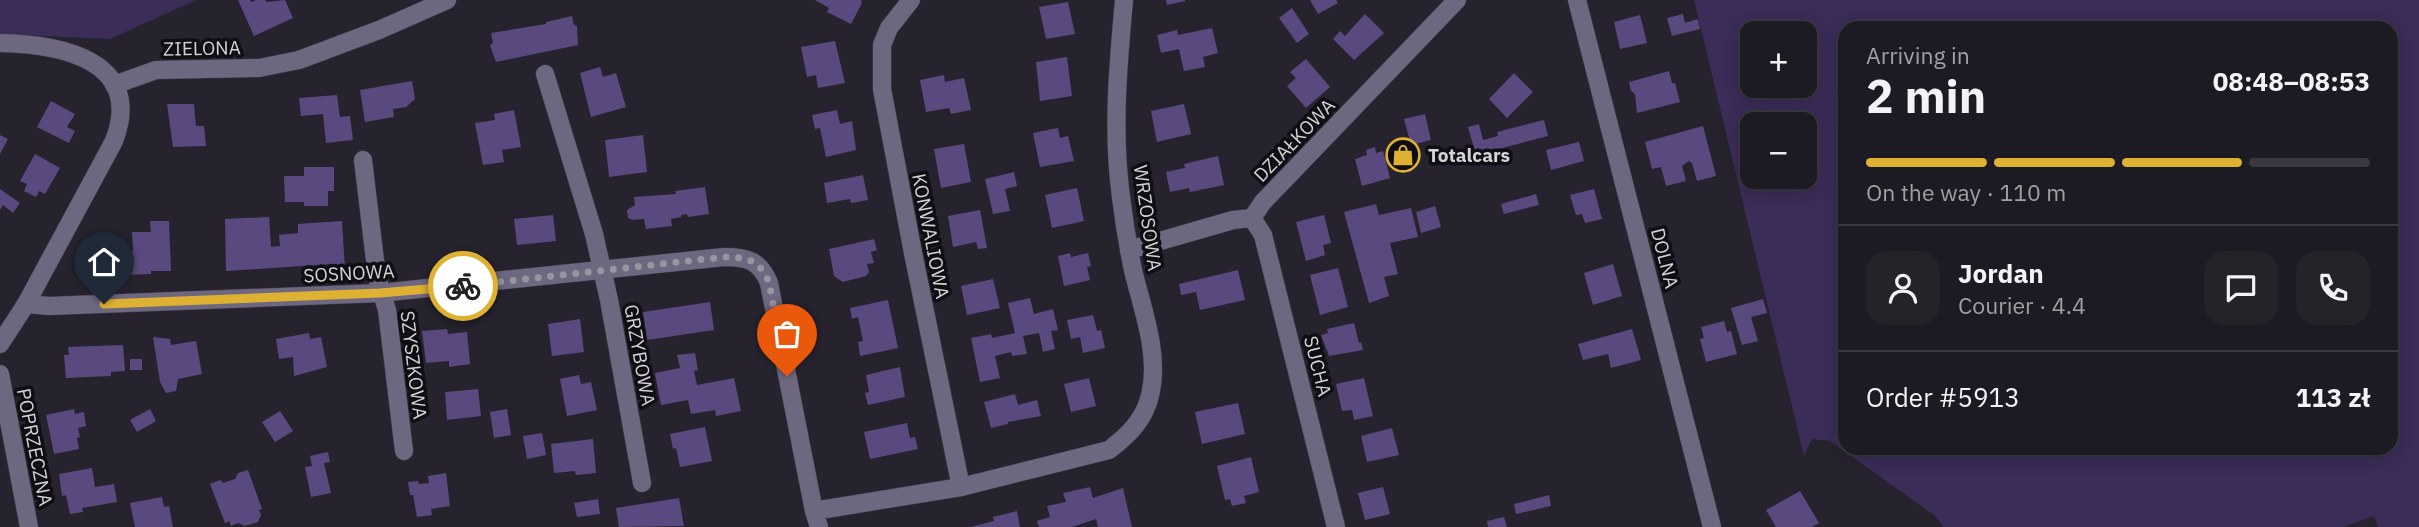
<!DOCTYPE html>
<meta charset="utf-8">
<style>
:root{--surface:#1c1a22;--page:#25232a;--text:#f1f3f6;--muted:#a0a1a5;--line:#3a3840;--accent:#deb133}
body{margin:0;font-family:"IBM Plex Sans",sans-serif;background:var(--page);color:var(--text);height:100vh;display:flex;flex-direction:column;font-size:26px;white-space:nowrap}
*{box-sizing:border-box;margin:0}
p{font-size:23px;color:var(--muted)}
.icon{flex:none;width:38px;height:38px;fill:none;stroke:currentColor;stroke-width:2;stroke-linecap:round;stroke-linejoin:round}
.map{position:relative;flex:1;overflow:hidden}
.panel{position:absolute;left:1838px;top:21px;width:560px;height:434px;display:flex;flex-direction:column;background:var(--surface);border-radius:21px;box-shadow:0 4px 18px #0003,0 0 0 2px var(--line)}
.panel>*{flex:none}
.buttons{position:absolute;left:1740px;top:21px;display:grid;gap:14px}
.buttons a{display:grid;place-items:center;width:77px;height:77px;border-radius:14px;background:var(--surface);box-shadow:0 4px 18px #0003,0 0 0 2px var(--line);font-size:35px}
.pin{position:absolute;display:grid;place-items:center;width:60px;height:60px;color:#fff;margin:-72px -30px;border-radius:50% 50% 50% 0;rotate:-45deg;box-shadow:0 0 7px #0007}
.pin .icon{rotate:45deg}
.courier{position:absolute;display:grid;place-items:center;width:70px;height:70px;margin:-35px;border:5px solid #deb133;border-radius:50%;background:#fff;color:#222;box-shadow:0 2px 9px #0007}
.headline em{font-style:normal;font-weight:700}
.headline div{display:flex;flex-direction:column-reverse}
.headline{display:flex;align-items:center;justify-content:space-between;height:119px;padding:0 28px}
h1{font-size:46px;font-weight:700;line-height:52px}
.bar{display:grid;grid-template-columns:repeat(4,1fr);gap:10px 7px;align-content:center;height:84px;padding:0 28px}
.bar i{height:9px;border-radius:5px;background:var(--line)}
.bar .active{background:var(--accent)}
.bar p{grid-column:span 4}
.line{display:flex;align-items:center;gap:18px;padding:0 28px;border-top:2px solid var(--line)}
.line div{flex:1}
.round{display:grid;place-items:center;flex:none;width:74px;height:74px;border-radius:21px;background:var(--page)}
.map>svg:first-child{display:block}
.green{fill:#3b2c58;fill-rule:evenodd}
.building{fill:#5a497e}
.lines{fill:none;stroke-linecap:round;stroke-linejoin:round}
.minor-casing{stroke:#423f4a;stroke-width:19}
.minor{stroke:#6d677f;stroke-width:18}
.done{stroke:#98959e;stroke-width:7;stroke-dasharray:0 12.6}
.route{stroke:#deb133;stroke-width:9}
.labels{text-anchor:middle;dominant-baseline:central;stroke-width:7;stroke-linejoin:round;paint-order:stroke}
.street-label{font-size:19px;fill:#d5d3da;stroke:#0f0e12}
.poi-label{font-size:19px;font-weight:bold;fill:#d5d3da;stroke:#0f0e12;text-anchor:start}
</style>
<div class="map">
<svg width="2419" height="527" viewBox="0 0 2419 527">
<rect width="100%" height="100%" fill="#26232e"/>
<g class="green">
<polygon points="0,0 196,0 110,39 0,34"/>
<path d="M1694,0H2419V527H2378L2374,516L2343,527H1944L1934,515L1830,441L1812,439L1804,456ZM1844,28H2390V448H1844ZM1752,33H1804V86H1752ZM1752,124H1804V177H1752Z"/>
</g>
<g class="building">
<polygon points="238,0 250,0 251,2 256,0 265,0 267,2 285,0 293,18 254,36"/>
<polygon points="815,0 861,0 862,3 851,24 827,12 829,8"/>
<polygon points="1166,0 1185,0 1185,1 1167,5"/>
<polygon points="1310,0 1336,0 1338,3 1318,14"/>
<polygon points="1068,2 1075,34 1046,39 1039,7"/>
<polygon points="1292,8 1309,34 1297,43 1279,18"/>
<polygon points="1365,14 1384,33 1354,60 1333,39 1340,31 1345,36"/>
<polygon points="1683,14 1685,23 1698,19 1700,29 1672,36 1667,18"/>
<polygon points="1640,15 1647,43 1620,49 1614,22"/>
<polygon points="572,16 574,25 577,26 578,45 496,62 490,45 493,43 491,33 546,24 546,22"/>
<polygon points="1212,28 1218,53 1203,57 1205,67 1184,71 1179,49 1161,53 1157,35 1177,30 1178,35"/>
<polygon points="835,41 845,83 818,88 816,75 807,77 801,47"/>
<polygon points="1067,57 1072,96 1040,101 1036,62"/>
<polygon points="1306,59 1330,87 1306,108 1287,86 1296,78 1290,72"/>
<polygon points="600,67 603,77 616,73 626,107 591,117 580,73"/>
<polygon points="1669,71 1672,83 1675,83 1680,102 1637,113 1635,94 1631,91 1629,82"/>
<polygon points="1514,73 1533,92 1507,118 1489,99"/>
<polygon points="944,75 945,82 964,78 971,110 951,114 949,108 926,112 920,80"/>
<polygon points="412,81 415,99 406,107 393,109 394,117 365,122 360,90"/>
<polygon points="337,95 340,117 350,116 353,140 326,143 323,114 301,116 299,98"/>
<polygon points="51,101 75,114 67,127 75,131 69,143 37,127"/>
<polygon points="167,104 194,104 196,126 204,126 206,146 173,147"/>
<polygon points="1184,104 1191,134 1157,142 1151,111"/>
<polygon points="514,110 521,147 502,150 504,162 483,165 475,123 495,120 494,114"/>
<polygon points="837,110 840,124 852,121 856,150 826,157 820,128 815,129 812,115"/>
<polygon points="1425,114 1431,140 1411,145 1404,119"/>
<polygon points="1544,120 1548,136 1476,155 1468,127 1479,124 1483,140 1498,136 1497,132"/>
<polygon points="1703,126 1716,176 1697,181 1692,163 1689,161 1682,166 1686,181 1666,186 1661,167 1652,169 1645,142"/>
<polygon points="1058,128 1060,138 1068,136 1074,161 1040,167 1033,133"/>
<polygon points="0,135 8,139 0,154"/>
<polygon points="643,135 647,172 609,177 605,140"/>
<polygon points="1579,142 1584,161 1551,170 1546,150"/>
<polygon points="964,144 971,182 941,188 934,149"/>
<polygon points="1375,147 1376,153 1383,151 1390,178 1362,186 1355,159 1367,155 1366,150"/>
<polygon points="35,154 60,168 45,194 39,191 36,197 24,191 27,184 20,181"/>
<polygon points="1218,156 1224,185 1190,192 1189,188 1170,192 1166,172 1185,168 1184,164"/>
<polygon points="304,167 334,167 334,191 328,191 328,206 304,206 304,202 285,202 284,176 304,176"/>
<polygon points="1014,172 1017,186 1005,189 1010,211 993,214 985,179"/>
<polygon points="863,175 868,200 851,203 850,199 827,203 824,183"/>
<polygon points="705,187 709,214 688,217 687,214 681,215 681,217 671,219 672,226 646,229 644,219 633,220 628,218 627,210 635,205 634,197 676,194 675,191"/>
<polygon points="1077,188 1084,221 1052,228 1045,195"/>
<polygon points="0,189 20,203 13,213 3,205 0,210"/>
<polygon points="1594,189 1602,219 1585,223 1582,214 1576,215 1570,195"/>
<polygon points="1536,194 1539,205 1504,214 1501,204"/>
<polygon points="1376,204 1379,215 1411,208 1418,237 1390,243 1398,274 1384,277 1389,296 1369,303 1344,212"/>
<polygon points="1435,206 1441,227 1421,233 1416,212"/>
<polygon points="980,210 987,248 978,249 976,242 953,247 948,216"/>
<polygon points="553,215 556,241 517,245 514,219"/>
<polygon points="1324,215 1331,243 1323,245 1325,255 1306,261 1296,222"/>
<polygon points="269,217 271,247 280,246 279,235 298,233 298,224 342,221 345,270 331,271 331,264 226,271 225,219"/>
<polygon points="150,221 169,221 171,271 151,271 151,274 122,275 122,251 133,251 132,232 151,232"/>
<polygon points="874,239 877,250 871,252 874,263 867,264 869,272 866,276 843,282 834,276 829,249"/>
<polygon points="1070,253 1071,257 1088,253 1091,266 1087,267 1090,280 1064,286 1058,256"/>
<polygon points="1613,264 1622,296 1593,305 1584,273"/>
<polygon points="1338,268 1348,307 1320,315 1310,275"/>
<polygon points="1238,270 1245,300 1200,310 1196,292 1181,295 1179,284"/>
<polygon points="993,279 1000,308 967,315 961,286"/>
<polygon points="1030,298 1034,314 1053,309 1058,330 1051,331 1055,349 1043,352 1039,333 1023,336 1027,354 1012,356 1011,352 995,356 1000,378 980,382 971,338 991,334 992,338 1015,333 1008,303"/>
<polygon points="1763,299 1767,313 1751,317 1758,341 1742,345 1731,308"/>
<polygon points="888,300 898,348 860,356 858,342 863,341 858,317 852,319 850,308"/>
<polygon points="710,302 714,330 647,340 643,312"/>
<polygon points="1093,315 1097,331 1101,330 1105,348 1083,353 1080,337 1071,339 1067,320"/>
<polygon points="580,319 584,352 552,356 548,324"/>
<polygon points="1724,321 1727,332 1731,331 1737,354 1706,362 1700,339 1704,338 1701,327"/>
<polygon points="1354,323 1359,343 1361,342 1363,350 1329,356 1321,335 1328,333 1327,329"/>
<polygon points="447,329 448,334 467,332 470,364 449,367 449,361 426,363 422,331"/>
<polygon points="1632,329 1641,360 1611,368 1608,354 1583,360 1578,344"/>
<polygon points="309,333 310,339 321,337 327,367 294,376 293,357 279,359 276,339"/>
<polygon points="153,337 170,339 171,345 196,341 202,374 178,379 176,391 166,393 160,382"/>
<polygon points="123,345 125,371 111,372 111,376 66,378 64,355 69,355 68,347"/>
<polygon points="695,353 698,370 694,371 697,385 734,378 741,411 716,416 715,410 691,414 688,400 661,405 655,373 680,368 677,355"/>
<rect x="130" y="359" width="12" height="11"/>
<polygon points="900,367 905,397 868,405 865,393 869,392 866,375"/>
<polygon points="579,375 581,384 591,382 597,410 567,416 560,379"/>
<polygon points="1089,378 1096,406 1071,412 1064,384"/>
<polygon points="1364,378 1373,416 1354,420 1352,410 1342,411 1336,384"/>
<polygon points="478,389 481,416 447,420 445,392"/>
<polygon points="1015,394 1018,405 1037,400 1041,416 1008,422 1008,424 991,428 984,402"/>
<polygon points="1238,403 1245,434 1202,444 1195,412"/>
<polygon points="74,409 75,414 84,412 86,426 78,428 80,437 77,438 79,449 54,454 46,415"/>
<polygon points="150,409 156,421 137,432 130,420"/>
<polygon points="507,409 511,435 494,438 490,412"/>
<polygon points="280,411 293,431 275,442 262,422"/>
<polygon points="907,423 910,438 915,437 918,449 870,459 864,432"/>
<polygon points="705,427 712,461 680,467 676,448 673,449 670,434"/>
<polygon points="1392,428 1399,455 1367,462 1361,436"/>
<polygon points="542,433 546,455 527,459 523,436"/>
<polygon points="593,439 596,473 576,475 575,471 554,473 551,444"/>
<polygon points="328,452 330,462 324,463 331,493 311,497 305,467 312,466 310,456"/>
<polygon points="1251,457 1259,492 1244,496 1246,503 1232,506 1230,499 1225,500 1217,466"/>
<polygon points="92,468 95,487 114,484 117,502 82,508 83,512 70,514 66,495 62,496 59,474"/>
<polygon points="248,470 262,509 259,510 261,515 258,522 245,526 238,523 231,526 229,521 225,523 210,484 220,480 223,483 235,479 238,473"/>
<polygon points="446,473 450,506 431,509 432,515 417,517 413,495 410,495 408,482 418,481 419,484 429,483 428,476"/>
<polygon points="1090,487 1093,498 1123,488 1132,527 1098,527 1096,519 1072,527 1039,527 1037,521 1050,517 1047,506 1066,502 1063,493"/>
<polygon points="1383,487 1390,514 1365,520 1358,493"/>
<polygon points="1800,491 1819,523 1812,527 1776,527 1766,510"/>
<polygon points="1549,495 1551,506 1516,514 1514,504"/>
<polygon points="162,497 164,507 169,506 173,527 135,527 130,503"/>
<polygon points="679,498 684,526 619,527 616,508"/>
<polygon points="598,499 600,514 577,517 574,503"/>
<polygon points="1017,511 1020,527 971,527 994,521 993,517"/>
<polygon points="1504,517 1507,527 1488,527 1487,521"/>
</g>
<g class="lines">
<defs>
<g id="minor">
<polyline points="911,0 889,28 882,45 882,89 913,253 961,487"/>
<polyline points="1577,0 1712,527"/>
<path d="M0,43C60,44 145,60 114,141L26,304L0,344"/>
<polyline points="545,74 594,234 609,300 642,483"/>
<polyline points="114,85 156,70 259,68 299,60 379,30 447,0"/>
<polyline points="363,160 377,277 387,310 404,451"/>
<polyline points="1252,218 1263,235 1336,527"/>
<polyline points="1129,250 1233,220 1252,218 1263,202 1457,0"/>
<path d="M26,304L49,306L380,293L724,257C748,257 760,261 769,283L814,511"/>
<polyline points="0,374 29,527"/>
<path d="M819,527L814,511L961,487L1109,450C1130,434 1146,418 1151,391C1159,352 1142,308 1133,270C1128,246 1124,222 1121,197C1112,131 1118,66 1124,0"/>
</g>
</defs>
<use href="#minor" class="minor-casing"/>
<use href="#minor" class="minor"/>
</g>
<g class="lines">
<path class="done" d="M463,286L724,257C748,257 760,260 769,283L787,376"/>
<polyline class="route" points="104,304 380,293 463,286"/>
</g>
<defs>
<symbol id="shop-ring" viewBox="-11 -11 22 22"><circle r="9.5" fill="#0f0e12" stroke="#deb133" stroke-width="1.5"/><path d="M-5-2.5h2.3a2.7 3.5 0 0 1 5.4 0H5L5.5 6h-11ZM-1.5-2.5h3a1.5 2.3 0 0 0-3 0Z" fill="#deb133"/></symbol>
</defs>
<g fill-rule="evenodd">
<use href="#shop-ring" x="1384" y="136" width="38" height="38"/>
</g>
<g class="labels">
<g class="street-label">
<text transform="translate(202 48) rotate(-1)">ZIELONA</text>
<text transform="translate(1294 140) rotate(-46)">DZIAŁKOWA</text>
<text transform="translate(1148 218) rotate(82)">WRZOSOWA</text>
<text transform="translate(931 236) rotate(79)">KONWALIOWA</text>
<text transform="translate(1665 258) rotate(76)">DOLNA</text>
<text transform="translate(349 273) rotate(-3)">SOSNOWA</text>
<text transform="translate(640 355) rotate(80)">GRZYBOWA</text>
<text transform="translate(414 365) rotate(83)">SZYSZKOWA</text>
<text transform="translate(1318 366) rotate(76)">SUCHA</text>
<text transform="translate(35 447) rotate(79)">POPRZECZNA</text>
</g>
<g class="poi-label">
<text x="1428" y="155">Totalcars</text>
</g>
</g>
</svg>
<div class="buttons">
<a>+</a>
<a>−</a>
</div>
<div class="pin" style="left:787px;top:376px;background:#ea580c"><svg class="icon" aria-label="bag" viewBox="0 0 24 24"><path d="M5 8h14l-1 12H6zM9 8a3 3 0 0 1 6 0"/></svg></div>
<div class="pin" style="left:104px;top:304px;background:#1f2937"><svg class="icon" aria-label="home" viewBox="0 0 24 24"><path d="M3 11l9-7 9 7M6 9v11h12V9"/></svg></div>
<div class="courier" style="left:463px;top:286px"><svg class="icon" aria-label="bike" viewBox="0 0 24 24"><circle cx="6" cy="16" r="4"/><circle cx="18" cy="16" r="4"/><path d="M6 16l4-8h5l3 8M10 8l3 8H6M13 5h3"/></svg></div>
<section class="panel">
<div class="headline"><div><h1>2 min</h1><p>Arriving in</p></div><em>08:48–08:53</em></div>
<div class="bar"><i class="active"></i><i class="active"></i><i class="active"></i><i></i><p>On the way · 110 m</p></div>
<div class="line" style="height:126px"><a class="round"><svg class="icon" aria-label="person" viewBox="0 0 24 24"><circle cx="12" cy="8" r="4"/><path d="M4 21q1-7 8-7t8 7"/></svg></a><div><b>Jordan</b><p>Courier · 4.4</p></div><a class="round"><svg class="icon" aria-label="chat" viewBox="0 0 24 24"><path d="M4 5h16v11H9l-5 4z"/></svg></a><a class="round"><svg class="icon" aria-label="phone" viewBox="0 0 24 24"><path d="M5 4h4l2 5-3 2q2 4 5 5l2-3 5 2v4C11 20 4 13 5 4z"/></svg></a></div>
<div class="line" style="height:91px"><div>Order #5913</div><b>113 zł</b></div>
</section>
</div>
